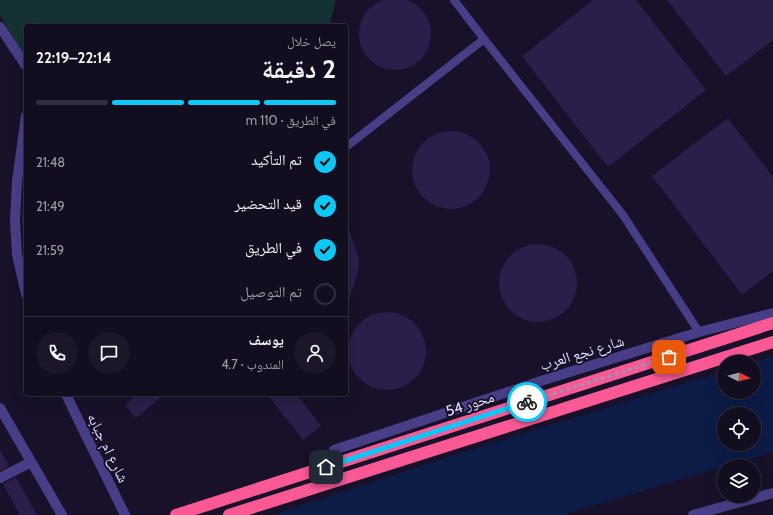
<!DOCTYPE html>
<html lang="ar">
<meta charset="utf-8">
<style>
:root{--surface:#120d1f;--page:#1b1628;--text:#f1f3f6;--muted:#9c9ca4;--line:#312d3d;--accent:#0cc8f8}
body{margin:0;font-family:Cabin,"Noto Naskh Arabic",sans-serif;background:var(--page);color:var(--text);direction:rtl;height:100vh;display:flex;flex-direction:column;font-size:15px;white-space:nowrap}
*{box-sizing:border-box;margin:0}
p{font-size:13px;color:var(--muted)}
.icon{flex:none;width:22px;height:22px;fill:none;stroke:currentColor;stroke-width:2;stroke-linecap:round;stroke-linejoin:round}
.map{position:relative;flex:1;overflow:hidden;direction:ltr}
.details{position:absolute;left:24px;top:24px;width:324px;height:372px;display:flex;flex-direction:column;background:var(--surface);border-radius:4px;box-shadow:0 4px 16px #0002,0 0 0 1px var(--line);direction:rtl}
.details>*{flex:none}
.needle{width:26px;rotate:96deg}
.tools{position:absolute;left:717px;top:355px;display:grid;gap:8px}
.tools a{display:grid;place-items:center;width:44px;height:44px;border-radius:50%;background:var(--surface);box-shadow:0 4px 16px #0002,0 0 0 1px var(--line);font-size:20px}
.pin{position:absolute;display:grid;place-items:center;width:34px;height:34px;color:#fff;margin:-17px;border-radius:8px;box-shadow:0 2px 6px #0006}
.courier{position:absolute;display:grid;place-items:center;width:40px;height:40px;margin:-20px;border:3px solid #0cc8f8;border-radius:50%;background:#fff;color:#222;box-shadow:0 1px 5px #0007}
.head em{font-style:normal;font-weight:700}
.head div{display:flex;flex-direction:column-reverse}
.head{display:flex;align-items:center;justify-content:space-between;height:68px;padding:0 12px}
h1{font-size:26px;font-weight:700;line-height:30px}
.bar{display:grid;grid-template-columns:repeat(4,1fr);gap:6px 4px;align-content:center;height:48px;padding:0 12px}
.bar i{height:5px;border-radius:3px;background:var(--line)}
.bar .active{background:var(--accent)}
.bar p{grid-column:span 4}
.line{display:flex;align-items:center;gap:10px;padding:0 12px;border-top:1px solid var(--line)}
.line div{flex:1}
.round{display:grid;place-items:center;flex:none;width:42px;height:42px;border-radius:21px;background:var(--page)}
ol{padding:0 12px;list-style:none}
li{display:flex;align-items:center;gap:12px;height:44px}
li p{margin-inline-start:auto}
li .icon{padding:4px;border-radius:50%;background:var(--accent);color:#111;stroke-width:4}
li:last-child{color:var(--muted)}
li i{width:22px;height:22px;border:2px solid var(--line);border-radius:50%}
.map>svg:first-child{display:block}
.green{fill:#143133}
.water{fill:#0c1c47;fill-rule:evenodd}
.building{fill:#2b1e4a}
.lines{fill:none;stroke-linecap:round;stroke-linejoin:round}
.lane{stroke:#483e87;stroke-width:8}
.street{stroke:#483e87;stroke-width:10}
.highway{stroke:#fa5996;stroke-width:12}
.done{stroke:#9b94b3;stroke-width:4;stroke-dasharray:0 7.2}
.route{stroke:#0cc8f8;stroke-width:5}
.labels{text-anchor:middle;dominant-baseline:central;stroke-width:4;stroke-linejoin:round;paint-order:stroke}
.street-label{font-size:15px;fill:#e2dbfe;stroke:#181129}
</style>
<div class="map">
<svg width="773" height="515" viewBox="0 0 773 515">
<rect width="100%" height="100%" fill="#181129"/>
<g class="green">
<polygon points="0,0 336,0 329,26 26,26 26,58 0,16"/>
<polygon points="26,158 26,258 22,217"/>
</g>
<path class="water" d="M773,356V452L563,515H272L448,457L724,371V392H754V362ZM724,414H754V444H724Z"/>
<g class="building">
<circle cx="395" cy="34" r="36"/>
<polygon points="593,0 636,0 706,90 608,167 522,56"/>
<polygon points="667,0 773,0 773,40 726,76"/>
<polygon points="728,118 773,177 773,271 742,295 652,176"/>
<circle cx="451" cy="170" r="39"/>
<polygon points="346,225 347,225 358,255 359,263 358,272 348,303 346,303"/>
<circle cx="538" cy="283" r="39"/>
<circle cx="387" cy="351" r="39"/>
<polygon points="138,394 165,394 136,418 125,405"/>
<polygon points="267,394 296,394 321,426 303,440"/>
<polygon points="0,450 9,466 0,471"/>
<polygon points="16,477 18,481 37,515 20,515 3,484"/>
</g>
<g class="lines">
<g class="lane">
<polyline points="454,0 484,39 623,215 699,332"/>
<polyline points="346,147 484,39"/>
</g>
<g class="street">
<polyline points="0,27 26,66"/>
<polyline points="26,116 17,181 15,221 17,255 26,294"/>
<polyline points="66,394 74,411 125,515"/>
<polyline points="0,408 62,515"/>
<polyline points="334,450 547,379 699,332 773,313"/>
<polyline points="0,478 31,462"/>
<polyline points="693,515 773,493"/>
</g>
<g class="highway">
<polyline points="176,515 773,323"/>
<polyline points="229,515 773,342"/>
</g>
</g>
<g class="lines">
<polyline class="done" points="527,402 669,357"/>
<polyline class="route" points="326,467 527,402"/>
</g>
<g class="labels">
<g class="street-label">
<text transform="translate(582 353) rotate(-17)">شارع نجع العرب</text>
<text transform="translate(470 404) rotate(-18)">محور 54</text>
<text transform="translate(108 448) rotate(64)">شارع ام جبابه</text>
</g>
</g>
</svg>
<div class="tools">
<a><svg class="needle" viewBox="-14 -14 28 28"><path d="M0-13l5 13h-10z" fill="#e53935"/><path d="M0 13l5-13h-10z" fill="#9c9ca4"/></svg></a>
<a><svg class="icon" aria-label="locate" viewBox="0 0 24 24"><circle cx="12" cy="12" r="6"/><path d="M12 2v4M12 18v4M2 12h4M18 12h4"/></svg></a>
<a><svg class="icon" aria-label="layers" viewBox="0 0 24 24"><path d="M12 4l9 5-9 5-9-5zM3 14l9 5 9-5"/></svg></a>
</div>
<div class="pin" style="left:669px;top:357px;background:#ea580c"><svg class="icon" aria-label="bag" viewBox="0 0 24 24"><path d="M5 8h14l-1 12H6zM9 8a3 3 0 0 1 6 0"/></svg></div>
<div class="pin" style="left:326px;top:467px;background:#1f2937"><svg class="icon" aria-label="home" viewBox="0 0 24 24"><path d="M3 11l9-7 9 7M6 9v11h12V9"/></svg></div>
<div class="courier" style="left:527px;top:402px"><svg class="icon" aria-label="bike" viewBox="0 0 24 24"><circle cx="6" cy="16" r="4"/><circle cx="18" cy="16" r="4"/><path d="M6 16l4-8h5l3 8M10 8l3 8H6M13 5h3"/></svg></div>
<section class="details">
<div class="head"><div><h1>2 دقيقة</h1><p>يصل خلال</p></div><em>22:14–22:19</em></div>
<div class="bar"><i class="active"></i><i class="active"></i><i class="active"></i><i></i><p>في الطريق · 110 m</p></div>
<ol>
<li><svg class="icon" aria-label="check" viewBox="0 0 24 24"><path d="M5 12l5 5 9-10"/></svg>تم التأكيد<p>21:48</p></li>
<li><svg class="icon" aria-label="check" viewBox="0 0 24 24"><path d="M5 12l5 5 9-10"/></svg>قيد التحضير<p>21:49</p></li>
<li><svg class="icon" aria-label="check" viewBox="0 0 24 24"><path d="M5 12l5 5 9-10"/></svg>في الطريق<p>21:59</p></li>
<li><i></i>تم التوصيل</li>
</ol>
<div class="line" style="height:72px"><a class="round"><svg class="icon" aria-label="person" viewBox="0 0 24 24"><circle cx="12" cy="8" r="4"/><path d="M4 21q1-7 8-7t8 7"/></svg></a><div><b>يوسف</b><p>المندوب · 4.7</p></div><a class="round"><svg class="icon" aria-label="chat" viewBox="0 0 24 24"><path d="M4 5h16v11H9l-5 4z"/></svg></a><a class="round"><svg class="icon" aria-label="phone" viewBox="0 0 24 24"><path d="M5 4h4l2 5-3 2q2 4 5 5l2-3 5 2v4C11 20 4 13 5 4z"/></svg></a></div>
</section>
</div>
